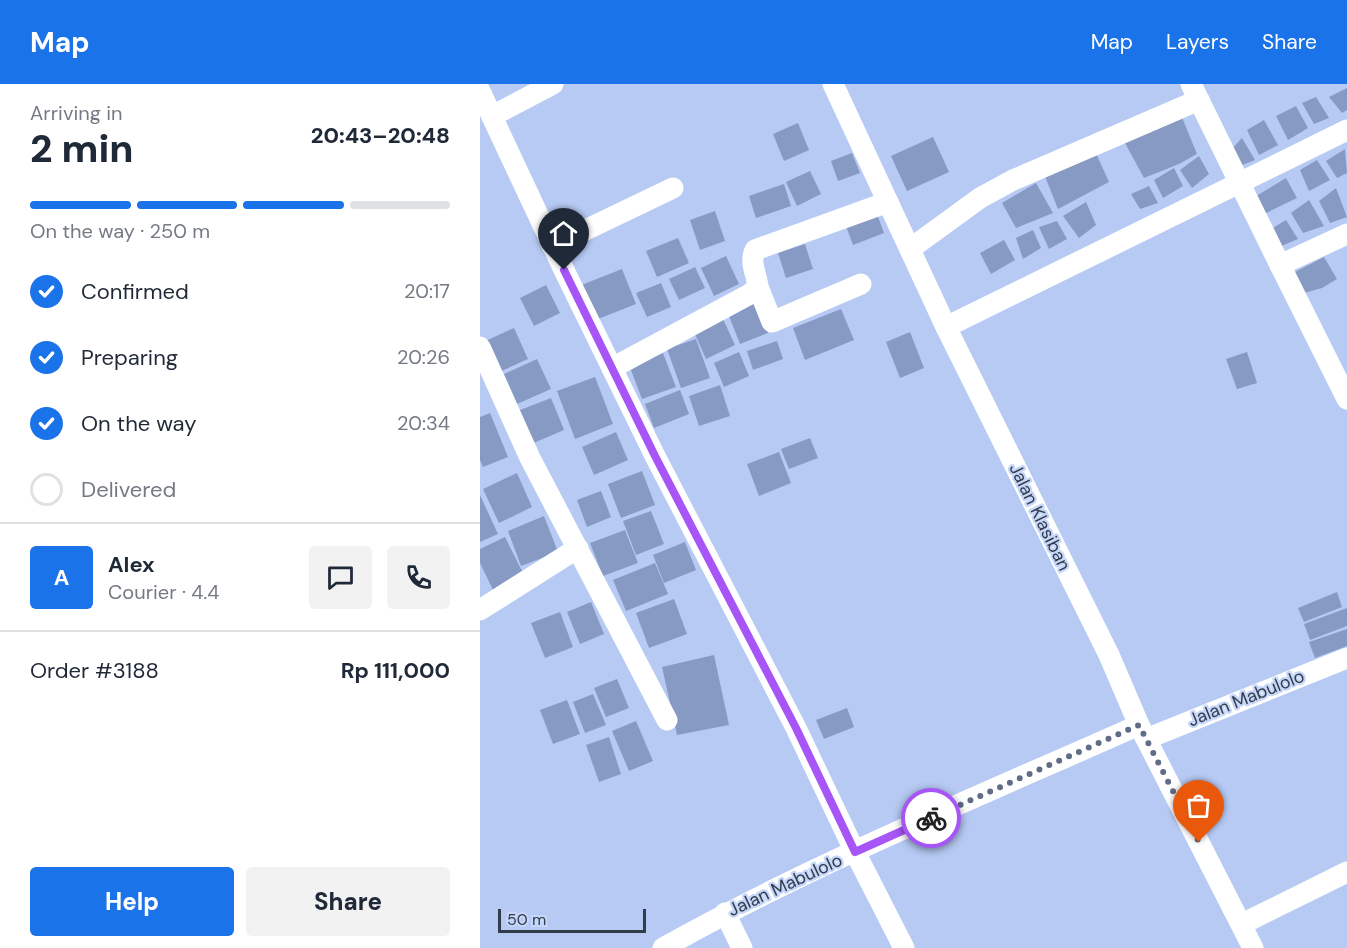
<!DOCTYPE html>
<meta charset="utf-8">
<style>
:root{--surface:#fff;--page:#f2f2f3;--text:#1f2937;--muted:#747a83;--line:#e0e1e3;--accent:#1a73e8}
body{margin:0;font-family:"DM Sans",sans-serif;background:var(--page);color:var(--text);height:100vh;display:flex;flex-direction:column;font-size:22px;white-space:nowrap}
*{box-sizing:border-box;margin:0}
p{font-size:20px;color:var(--muted)}
.icon{flex:none;width:33px;height:33px;fill:none;stroke:currentColor;stroke-width:2;stroke-linecap:round;stroke-linejoin:round}
.map{position:relative;flex:1;overflow:hidden}
.drawer{display:flex;flex-direction:column;background:var(--surface);width:480px}
.drawer>*{flex:none}
.scale{position:absolute;left:18px;bottom:15px;width:148px;box-sizing:border-box;padding-left:6px;border:3px solid #333b4c;border-top:0;font-size:16px;line-height:21px;white-space:nowrap;color:#333b4c;-webkit-text-stroke:4px #c7d7f9;paint-order:stroke}
.pin{position:absolute;display:grid;place-items:center;width:51px;height:51px;color:#fff;margin:-62px -26px;border-radius:50% 50% 50% 0;rotate:-45deg;box-shadow:0 0 6px #0007}
.pin .icon{rotate:45deg}
.courier{position:absolute;display:grid;place-items:center;width:60px;height:60px;margin:-30px;border:4px solid #a855f7;border-radius:50%;background:#fff;color:#222;box-shadow:0 2px 8px #0007}
.summary em{font-style:normal;font-weight:800}
.summary div{display:flex;flex-direction:column-reverse}
.summary{display:flex;align-items:center;justify-content:space-between;height:102px;padding:0 30px}
h1{font-size:39px;font-weight:800;line-height:45px}
.bar{display:grid;grid-template-columns:repeat(4,1fr);gap:9px 6px;align-content:center;height:72px;padding:0 30px}
.bar i{height:8px;border-radius:4px;background:var(--line)}
.bar .active{background:var(--accent)}
.bar p{grid-column:span 4}
.line{display:flex;align-items:center;gap:15px;padding:0 30px;border-top:2px solid var(--line)}
.line div{flex:1}
.round{display:grid;place-items:center;flex:none;width:63px;height:63px;border-radius:6px;background:var(--page)}
ol{padding:0 30px;list-style:none}
li{display:flex;align-items:center;gap:18px;height:66px}
li p{margin-inline-start:auto}
li .icon{padding:6px;border-radius:50%;background:var(--accent);color:#fff;stroke-width:4}
li:last-child{color:var(--muted)}
li i{width:33px;height:33px;border:3px solid var(--line);border-radius:50%}
.action{display:flex;gap:12px;margin-top:auto;padding:12px 30px}
.action a{flex:1;height:69px;border-radius:6px;background:var(--accent);color:#fff;font-size:24px;font-weight:800;line-height:69px;text-align:center}
.action a+a{background:var(--page);color:var(--text)}
header{display:flex;align-items:center;gap:36px;box-sizing:border-box;height:84px;padding:0 30px;background:var(--accent);color:#fff}
header strong{font-size:28px}
nav{display:flex;gap:33px;margin-inline-start:auto;font-size:21px}
main{display:flex;flex:1;min-height:0}
.map>svg:first-child{display:block}
.building{fill:#879ac3}
.lines{fill:none;stroke-linecap:round;stroke-linejoin:round}
.minor{stroke:#fff;stroke-width:21}
.done{stroke:#616d87;stroke-width:6;stroke-dasharray:0 10.8}
.route{stroke:#a855f7;stroke-width:8}
.labels{text-anchor:middle;dominant-baseline:central;stroke-width:4.5;stroke-linejoin:round;paint-order:stroke}
.street-label{font-size:18px;fill:#333b4c;stroke:#c7d7f9}
</style>
<header>
<strong>Map</strong>
<nav><a>Map</a><a>Layers</a><a>Share</a></nav>
</header>
<main>
<section class="drawer">
<div class="summary"><div><h1>2 min</h1><p>Arriving in</p></div><em>20:43–20:48</em></div>
<div class="bar"><i class="active"></i><i class="active"></i><i class="active"></i><i></i><p>On the way · 250 m</p></div>
<ol>
<li><svg class="icon" aria-label="check" viewBox="0 0 24 24"><path d="M5 12l5 5 9-10"/></svg>Confirmed<p>20:17</p></li>
<li><svg class="icon" aria-label="check" viewBox="0 0 24 24"><path d="M5 12l5 5 9-10"/></svg>Preparing<p>20:26</p></li>
<li><svg class="icon" aria-label="check" viewBox="0 0 24 24"><path d="M5 12l5 5 9-10"/></svg>On the way<p>20:34</p></li>
<li><i></i>Delivered</li>
</ol>
<div class="line" style="height:108px"><b class="round" style="background:var(--accent);color:#fff">A</b><div><b>Alex</b><p>Courier · 4.4</p></div><a class="round"><svg class="icon" aria-label="chat" viewBox="0 0 24 24"><path d="M4 5h16v11H9l-5 4z"/></svg></a><a class="round"><svg class="icon" aria-label="phone" viewBox="0 0 24 24"><path d="M5 4h4l2 5-3 2q2 4 5 5l2-3 5 2v4C11 20 4 13 5 4z"/></svg></a></div>
<div class="line" style="height:78px"><div>Order #3188</div><b>Rp 111,000</b></div>
<div class="action"><a>Help</a><a>Share</a></div>
</section>
<div class="map">
<svg width="867" height="864" viewBox="0 0 867 864">
<rect width="100%" height="100%" fill="#b6caf4"/>
<g class="building">
<polygon points="867,4 867,26 862,29 849,13"/>
<polygon points="836,13 849,34 834,40 822,19"/>
<polygon points="816,22 828,44 808,56 796,32"/>
<polygon points="701,31 717,70 699,80 664,94 645,59"/>
<polygon points="784,36 798,61 779,71 767,46"/>
<polygon points="318,39 329,66 304,77 293,50"/>
<polygon points="453,53 469,88 427,107 411,72"/>
<polygon points="762,54 775,76 757,83 749,68"/>
<polygon points="614,65 629,98 578,125 564,90"/>
<polygon points="865,65 867,89 857,94 846,77"/>
<polygon points="372,69 380,89 358,97 351,77"/>
<polygon points="719,72 729,90 712,104 700,86"/>
<polygon points="837,76 850,96 829,107 820,86"/>
<polygon points="694,84 703,102 683,114 674,96"/>
<polygon points="330,87 341,110 317,122 306,98"/>
<polygon points="806,94 817,114 782,131 773,114"/>
<polygon points="556,99 573,129 536,144 522,119"/>
<polygon points="304,100 311,122 276,134 269,112"/>
<polygon points="669,102 678,119 660,125 651,110"/>
<polygon points="856,104 867,133 850,139 839,117"/>
<polygon points="829,116 844,142 823,149 811,129"/>
<polygon points="606,118 616,141 599,154 583,132"/>
<polygon points="394,122 404,149 373,161 363,134"/>
<polygon points="235,127 245,157 220,166 210,136"/>
<polygon points="806,136 818,155 799,163 788,147"/>
<polygon points="577,137 587,155 569,165 559,143"/>
<polygon points="553,146 561,164 543,175 536,154"/>
<polygon points="198,154 209,179 177,193 166,167"/>
<polygon points="524,156 535,176 511,190 500,169"/>
<polygon points="325,160 333,185 306,194 298,169"/>
<polygon points="246,172 259,200 234,212 221,184"/>
<polygon points="844,173 857,195 842,204 824,209 813,189"/>
<polygon points="215,183 225,204 199,216 189,195"/>
<polygon points="142,185 156,220 113,237 99,202"/>
<polygon points="181,199 191,223 167,233 156,209"/>
<polygon points="66,201 80,229 54,242 40,214"/>
<polygon points="275,216 288,249 260,260 247,227"/>
<polygon points="361,225 374,256 325,276 313,244"/>
<polygon points="243,235 255,261 226,275 214,248"/>
<polygon points="34,244 48,275 15,290 1,259"/>
<polygon points="430,248 444,284 420,294 406,258"/>
<polygon points="216,255 230,294 201,304 187,265"/>
<polygon points="297,257 303,275 273,286 267,267"/>
<polygon points="259,268 269,292 244,303 234,279"/>
<polygon points="767,268 777,299 757,305 746,275"/>
<polygon points="183,269 196,303 162,315 149,281"/>
<polygon points="57,275 71,305 37,320 24,290"/>
<polygon points="115,293 133,340 95,355 77,307"/>
<polygon points="240,301 250,332 219,342 209,312"/>
<polygon points="200,306 209,330 174,344 165,320"/>
<polygon points="71,314 84,346 49,361 35,328"/>
<polygon points="10,329 28,373 3,383 0,376 0,333"/>
<polygon points="136,348 148,376 114,391 102,363"/>
<polygon points="330,354 338,374 309,385 301,365"/>
<polygon points="299,368 311,399 279,412 267,380"/>
<polygon points="162,387 175,421 141,434 128,400"/>
<polygon points="37,389 52,423 19,439 3,405"/>
<polygon points="121,407 131,433 107,443 97,416"/>
<polygon points="0,411 18,450 0,458"/>
<polygon points="171,427 184,460 156,471 143,437"/>
<polygon points="64,432 78,468 41,482 28,447"/>
<polygon points="145,446 158,479 123,492 110,459"/>
<polygon points="25,453 44,491 13,506 0,479 0,465"/>
<polygon points="205,458 216,486 184,499 173,471"/>
<polygon points="175,479 188,510 146,527 133,496"/>
<polygon points="857,508 862,523 824,538 818,524"/>
<polygon points="194,515 207,550 169,564 156,529"/>
<polygon points="111,518 124,550 100,560 87,528"/>
<polygon points="867,524 867,542 830,556 824,540"/>
<polygon points="80,528 93,563 65,574 51,539"/>
<polygon points="867,545 867,562 835,574 829,558"/>
<polygon points="234,571 249,641 197,651 182,583"/>
<polygon points="137,595 149,624 126,633 114,604"/>
<polygon points="113,610 126,641 105,649 93,618"/>
<polygon points="87,616 100,650 73,660 60,626"/>
<polygon points="367,624 374,643 344,655 336,636"/>
<polygon points="156,637 173,677 149,687 132,647"/>
<polygon points="129,653 141,690 119,698 106,661"/>
</g>
<g class="lines">
<g class="minor">
<polyline points="353,0 466,243 629,571 659,641 773,864"/>
<polyline points="711,0 800,181 867,150"/>
<polyline points="0,7 84,186 175,372 316,644 375,768 424,864"/>
<polyline points="12,32 73,0"/>
<polyline points="72,162 193,104"/>
<polyline points="430,165 500,114 533,96 719,16"/>
<polyline points="800,181 867,315"/>
<polyline points="278,203 292,238 381,200"/>
<polyline points="466,243 867,46"/>
<polyline points="0,263 50,374 187,636"/>
<path d="M132,284L270,210L278,203C277,190 269,179 275,166L408,118"/>
<polyline points="0,526 98,464"/>
<polyline points="666,655 867,574"/>
<polyline points="245,829 262,864"/>
<polyline points="762,840 867,788"/>
<path d="M183,864C334,779 500,712 659,641"/>
</g>
</g>
<g class="lines">
<polyline class="done" points="451,734 659,641 719,758"/>
<polyline class="route" points="84,186 175,372 316,644 375,768 451,734"/>
</g>
<g class="labels">
<g class="street-label">
<text transform="translate(560 433) rotate(64)">Jalan Klasiban</text>
<text transform="translate(766 614) rotate(-22)">Jalan Mabulolo</text>
<text transform="translate(305 801) rotate(-25)">Jalan Mabulolo</text>
</g>
</g>
</svg>
<div class="scale">50 m</div>
<div class="pin" style="left:719px;top:758px;background:#ea580c"><svg class="icon" aria-label="bag" viewBox="0 0 24 24"><path d="M5 8h14l-1 12H6zM9 8a3 3 0 0 1 6 0"/></svg></div>
<div class="pin" style="left:84px;top:186px;background:#1f2937"><svg class="icon" aria-label="home" viewBox="0 0 24 24"><path d="M3 11l9-7 9 7M6 9v11h12V9"/></svg></div>
<div class="courier" style="left:451px;top:734px"><svg class="icon" aria-label="bike" viewBox="0 0 24 24"><circle cx="6" cy="16" r="4"/><circle cx="18" cy="16" r="4"/><path d="M6 16l4-8h5l3 8M10 8l3 8H6M13 5h3"/></svg></div>
</div>
</main>
